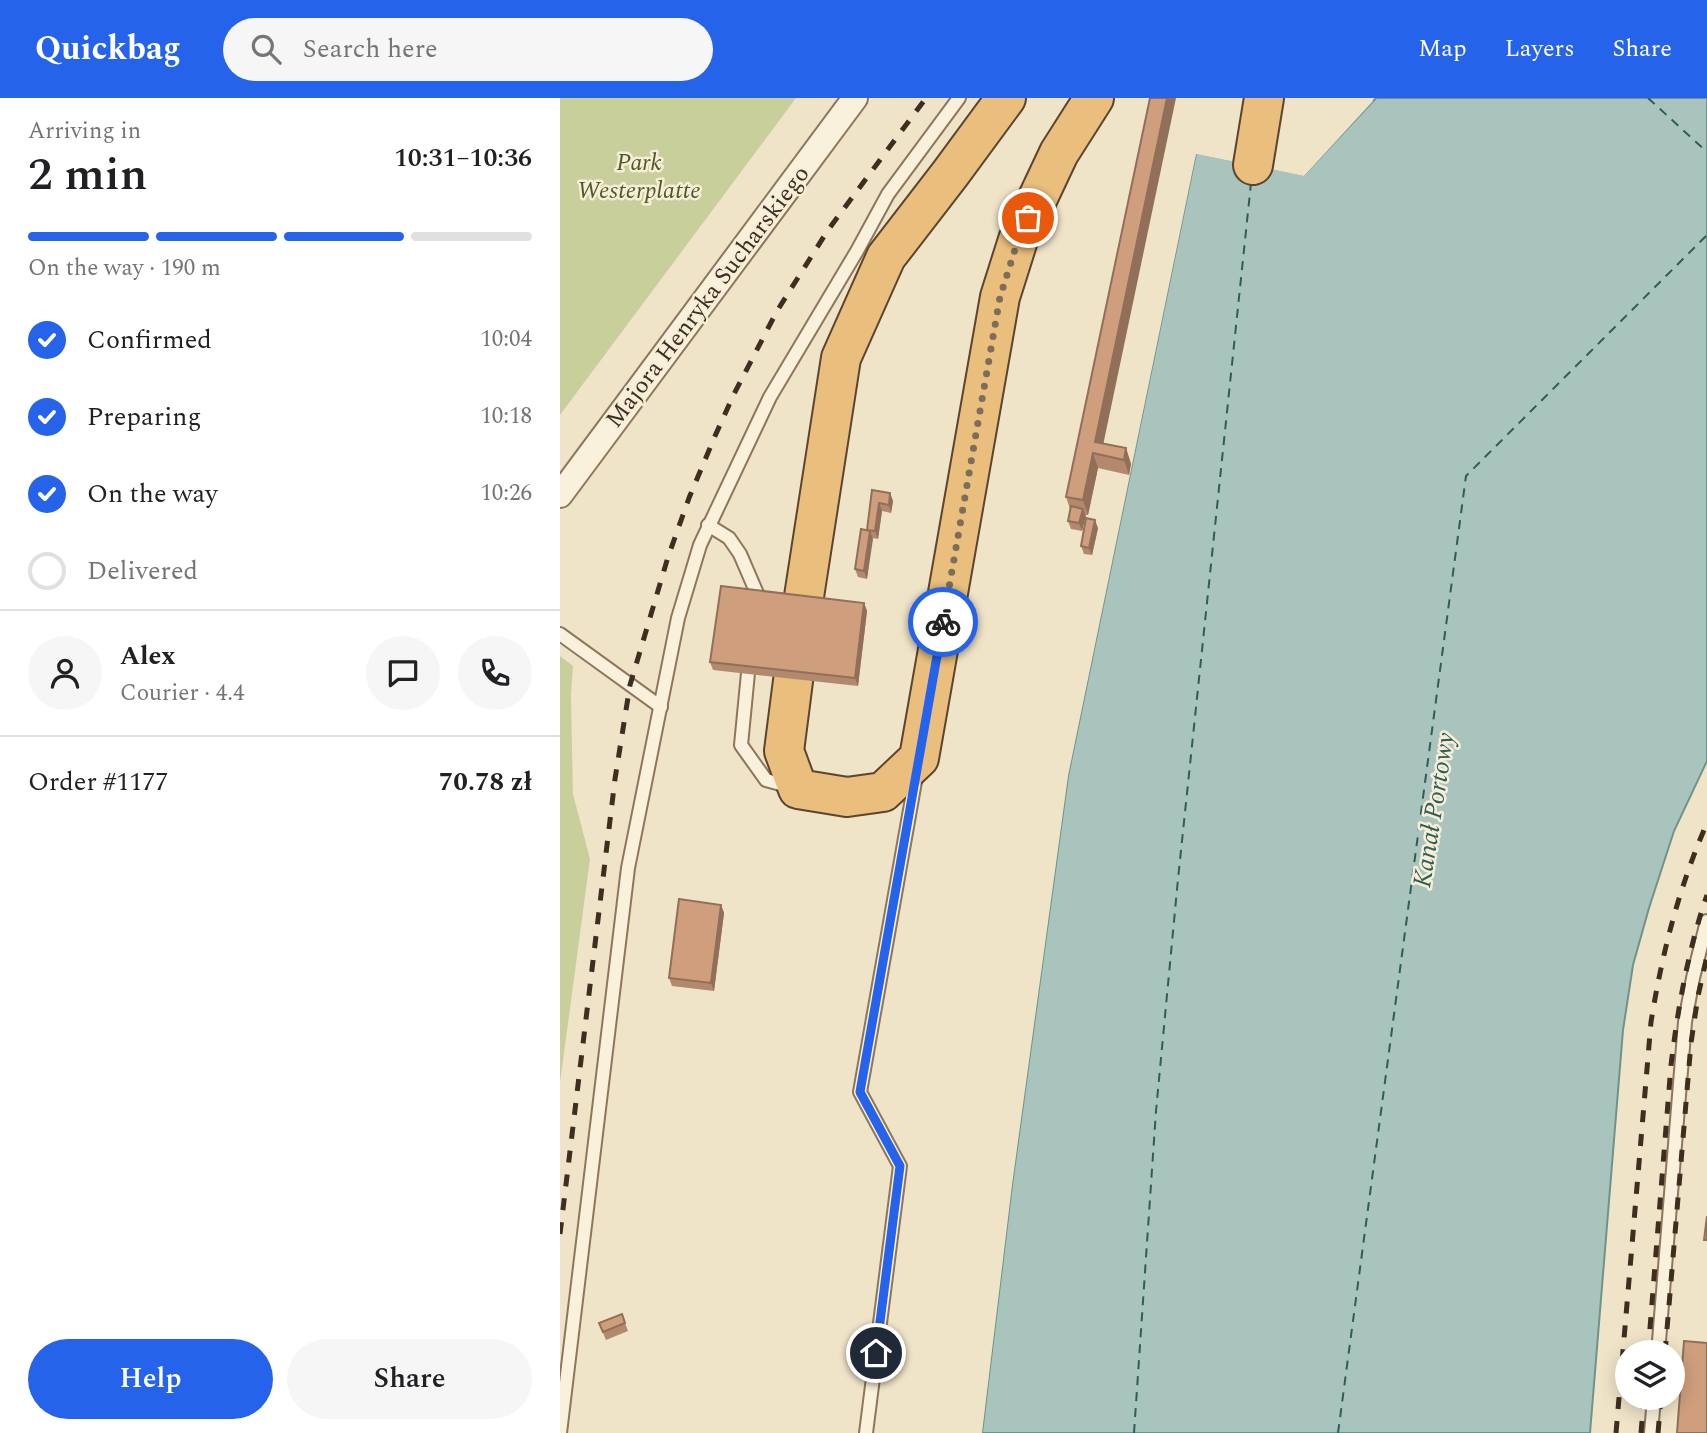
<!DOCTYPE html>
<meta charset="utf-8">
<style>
:root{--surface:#fff;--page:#f6f6f6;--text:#202124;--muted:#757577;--line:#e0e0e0;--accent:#2563eb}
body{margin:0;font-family:Spectral,serif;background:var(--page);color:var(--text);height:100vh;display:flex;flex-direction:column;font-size:26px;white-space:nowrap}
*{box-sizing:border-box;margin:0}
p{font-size:23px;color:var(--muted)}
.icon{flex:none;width:38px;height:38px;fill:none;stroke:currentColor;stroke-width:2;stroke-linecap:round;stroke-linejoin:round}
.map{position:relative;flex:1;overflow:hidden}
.sheet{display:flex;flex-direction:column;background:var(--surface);width:560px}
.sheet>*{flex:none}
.fabs{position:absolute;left:1055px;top:1242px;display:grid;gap:14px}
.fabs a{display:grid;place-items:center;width:70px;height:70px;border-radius:50%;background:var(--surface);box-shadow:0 4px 18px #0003;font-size:35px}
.pin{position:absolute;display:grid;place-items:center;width:60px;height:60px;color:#fff;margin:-30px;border:4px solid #fff;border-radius:50%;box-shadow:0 2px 7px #0007}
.courier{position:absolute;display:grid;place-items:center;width:70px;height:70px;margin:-35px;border:5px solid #2563eb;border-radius:50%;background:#fff;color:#222;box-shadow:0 2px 9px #0007}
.head em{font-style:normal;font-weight:600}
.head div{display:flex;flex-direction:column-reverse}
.head{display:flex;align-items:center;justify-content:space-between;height:119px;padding:0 28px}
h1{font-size:46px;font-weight:600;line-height:52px}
.bar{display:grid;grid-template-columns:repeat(4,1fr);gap:10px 7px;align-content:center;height:84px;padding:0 28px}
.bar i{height:9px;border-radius:5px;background:var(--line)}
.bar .current{background:var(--accent)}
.bar p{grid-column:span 4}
.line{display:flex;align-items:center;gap:18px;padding:0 28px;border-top:2px solid var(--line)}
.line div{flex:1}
.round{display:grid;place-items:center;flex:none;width:74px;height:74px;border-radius:37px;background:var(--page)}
ol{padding:0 28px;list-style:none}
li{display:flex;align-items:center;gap:21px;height:77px}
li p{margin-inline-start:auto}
li .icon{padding:7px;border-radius:50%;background:var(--accent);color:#fff;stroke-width:4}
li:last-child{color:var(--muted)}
li i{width:38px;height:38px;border:4px solid var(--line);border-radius:50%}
.primary-button{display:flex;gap:14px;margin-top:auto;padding:14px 28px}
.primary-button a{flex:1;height:80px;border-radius:42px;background:var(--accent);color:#fff;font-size:28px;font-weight:600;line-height:80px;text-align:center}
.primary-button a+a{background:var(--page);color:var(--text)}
header{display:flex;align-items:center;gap:42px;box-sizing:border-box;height:98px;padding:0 35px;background:var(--accent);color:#fff}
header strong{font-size:33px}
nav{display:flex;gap:38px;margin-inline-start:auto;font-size:24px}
.search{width:490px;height:63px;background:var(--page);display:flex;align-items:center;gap:18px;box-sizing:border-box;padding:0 24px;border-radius:38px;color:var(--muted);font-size:26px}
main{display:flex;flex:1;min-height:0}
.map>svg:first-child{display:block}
.green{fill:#c9cf9b}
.water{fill:#a9c4bc;stroke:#6f938a;stroke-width:2}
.pier{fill:#f0e4c8}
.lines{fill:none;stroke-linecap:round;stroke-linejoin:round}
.ferry{stroke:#2f5d5a;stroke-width:2;stroke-dasharray:9 7;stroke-linecap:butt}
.service-casing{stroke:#8d765c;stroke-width:16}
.minor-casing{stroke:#8d765c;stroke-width:28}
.trunk-casing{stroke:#5b4430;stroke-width:42}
.service{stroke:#faf1dc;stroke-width:12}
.minor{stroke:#faf1dc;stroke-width:24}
.trunk{stroke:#eabe7c;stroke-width:38}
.rail{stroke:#3d2e20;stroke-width:5;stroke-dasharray:12 12;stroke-linecap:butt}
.wall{fill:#b2896c}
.shaded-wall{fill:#916f58}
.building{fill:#cf9f7d;stroke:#916f58;stroke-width:2}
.done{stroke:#7c6e5b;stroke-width:7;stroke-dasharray:0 12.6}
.route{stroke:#2563eb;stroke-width:9}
.labels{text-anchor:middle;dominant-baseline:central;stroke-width:5;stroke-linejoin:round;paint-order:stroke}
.park-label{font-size:24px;font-style:italic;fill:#4d5a26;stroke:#f7eed8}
.street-label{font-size:24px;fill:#3d2e20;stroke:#f7eed8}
.water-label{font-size:26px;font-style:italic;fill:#2f5d5a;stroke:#f7eed8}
</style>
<header>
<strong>Quickbag</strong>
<div class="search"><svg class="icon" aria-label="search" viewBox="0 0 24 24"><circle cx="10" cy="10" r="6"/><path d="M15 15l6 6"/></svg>Search here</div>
<nav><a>Map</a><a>Layers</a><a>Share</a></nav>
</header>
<main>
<section class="sheet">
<div class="head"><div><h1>2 min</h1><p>Arriving in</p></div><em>10:31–10:36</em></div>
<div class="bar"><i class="current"></i><i class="current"></i><i class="current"></i><i></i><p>On the way · 190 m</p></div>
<ol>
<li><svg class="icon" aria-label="check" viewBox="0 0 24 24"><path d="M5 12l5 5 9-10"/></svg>Confirmed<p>10:04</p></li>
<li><svg class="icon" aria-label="check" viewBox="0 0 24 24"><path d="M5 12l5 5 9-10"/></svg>Preparing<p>10:18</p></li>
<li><svg class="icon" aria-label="check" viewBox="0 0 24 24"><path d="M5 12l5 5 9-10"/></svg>On the way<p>10:26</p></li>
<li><i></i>Delivered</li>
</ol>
<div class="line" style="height:126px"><a class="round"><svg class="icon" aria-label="person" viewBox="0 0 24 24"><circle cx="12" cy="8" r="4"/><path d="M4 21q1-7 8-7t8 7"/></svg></a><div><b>Alex</b><p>Courier · 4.4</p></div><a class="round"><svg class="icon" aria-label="chat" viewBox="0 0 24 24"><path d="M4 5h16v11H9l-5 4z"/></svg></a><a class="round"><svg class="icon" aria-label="phone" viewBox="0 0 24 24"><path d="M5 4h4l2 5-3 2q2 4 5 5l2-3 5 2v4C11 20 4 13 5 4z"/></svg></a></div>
<div class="line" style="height:91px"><div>Order #1177</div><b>70.78 zł</b></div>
<div class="primary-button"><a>Help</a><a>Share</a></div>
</section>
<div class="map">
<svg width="1147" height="1335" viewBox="0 0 1147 1335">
<rect width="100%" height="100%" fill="#f0e4c8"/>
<g class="green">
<polygon points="0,0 236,0 0,317"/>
<polygon points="0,558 13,568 11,596 13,696 30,761 0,985"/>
</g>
<polygon class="water" points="816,0 1147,0 1147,663 1114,733 1089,810 1073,867 1063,932 1030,1335 422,1335 452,1087 508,678 636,55 744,77"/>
<polygon class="pier" points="811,0 813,3 744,78 636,56 508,678 452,1087 422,1335 419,1335 449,1086 505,677 633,54 637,52 743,74"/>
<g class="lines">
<g class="ferry">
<polyline points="1088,0 1147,54"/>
<polyline points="574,1335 596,1013 618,781 691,85"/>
<polyline points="778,1335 906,378 1147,137"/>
</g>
<defs>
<g id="service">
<polyline points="148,427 169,440 180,456 199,500"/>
<polyline points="0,536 101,609"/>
<polyline points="188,575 181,647 206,682 231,689"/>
<polyline points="1098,1255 1125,924 1133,880 1147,823"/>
<polyline points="0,1335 68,770 118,520 140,447 210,299 297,153 328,96 399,0"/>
<polyline points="306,1335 340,1068 300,994 356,678"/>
<polyline points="1091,1335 1094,1300"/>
</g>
<polyline id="minor" points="0,397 295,0"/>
<g id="trunk">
<polyline points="446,0 390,76 326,159 281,260 243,505 224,653 238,691 287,699 323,694 359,660 440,199 458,142 499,55 534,0"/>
<polyline points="693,67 704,0"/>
</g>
</defs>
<use href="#service" class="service-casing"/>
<use href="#minor" class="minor-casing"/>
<use href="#trunk" class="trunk-casing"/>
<use href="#service" class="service"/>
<use href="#minor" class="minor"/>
<use href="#trunk" class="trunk"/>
<g class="rail">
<polyline points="0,1136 55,681 70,587 108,459 129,400 155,338 174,296 217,213 268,132 366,0"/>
<path d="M1088,1255L1111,967C1118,909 1128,852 1147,797"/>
<polyline points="1105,1255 1131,945 1138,898 1147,858"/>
<path d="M1056,1335L1091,924C1102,855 1119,789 1147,725"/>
<polyline points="1081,1335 1084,1300"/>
<polyline points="1098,1335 1101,1300"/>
</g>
</g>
<g class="wall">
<polygon points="590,0 543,345 566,350 571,366 569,377 538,370 528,417 525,417 522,433 511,431 508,423 510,411 506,399"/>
<polygon points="312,392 330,395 333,403 331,415 322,413 318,441 312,440 307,481 298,479 295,471 307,432"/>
<polygon points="538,430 532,457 524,456 521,448"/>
<polygon points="304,505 307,513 298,588 153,572 150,564"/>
<polygon points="161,807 164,815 154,893 112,888 109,880"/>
<polygon points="39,1225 65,1225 68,1233 46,1242"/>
</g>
<g class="shaded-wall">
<polygon points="607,0 616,0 541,357 535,344"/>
<polygon points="566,350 571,366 569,377 564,362"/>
<polygon points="533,355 538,370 528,417 523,402"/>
<polygon points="330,395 333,403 331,415 329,407"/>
<polygon points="319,405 322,413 318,441 315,433"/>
<polygon points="523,411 526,418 522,433 519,425"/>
<polygon points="535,422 538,430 532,457 529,450"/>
<polygon points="310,433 313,441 307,481 304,473"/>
<polygon points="304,505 307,513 298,588 295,580"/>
<polygon points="161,807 164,815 154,893 151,885"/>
</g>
<g class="building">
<polygon points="590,0 607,0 535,344 566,350 564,362 533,355 523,402 506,399"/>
<polygon points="312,392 330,395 329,407 319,405 315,433 307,432"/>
<polygon points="511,408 523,411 519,425 508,423"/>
<polygon points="526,420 535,422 529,450 521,448"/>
<polygon points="301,431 310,433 304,473 295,471"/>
<polygon points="161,488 304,505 295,580 150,564"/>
<polygon points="119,801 161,807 151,885 109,880"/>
<polygon points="1147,1118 1147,1142 1144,1142"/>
<polygon points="62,1216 65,1225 43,1234 39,1225"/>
<polygon points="1124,1243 1147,1245 1147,1335 1117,1335"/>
</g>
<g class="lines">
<polyline class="done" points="383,524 440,199 458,142 468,120"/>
<polyline class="route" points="316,1255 340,1068 300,994 383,524"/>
</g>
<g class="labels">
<g class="park-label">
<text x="79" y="65">Park<tspan x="79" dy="28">Westerplatte</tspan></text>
</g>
<g class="street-label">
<text transform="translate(148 199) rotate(-53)">Majora Henryka Sucharskiego</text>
</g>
<g class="water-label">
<text transform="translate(874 712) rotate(-81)">Kanał Portowy</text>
</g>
</g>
</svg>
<div class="fabs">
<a><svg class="icon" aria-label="layers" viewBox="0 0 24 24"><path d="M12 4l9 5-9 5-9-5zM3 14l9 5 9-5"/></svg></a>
</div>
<div class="pin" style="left:468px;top:120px;background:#ea580c"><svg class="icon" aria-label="bag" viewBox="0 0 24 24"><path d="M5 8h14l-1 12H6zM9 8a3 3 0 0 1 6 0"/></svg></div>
<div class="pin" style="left:316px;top:1255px;background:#1f2937"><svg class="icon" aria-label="home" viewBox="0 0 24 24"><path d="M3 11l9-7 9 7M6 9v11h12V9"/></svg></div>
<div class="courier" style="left:383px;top:524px"><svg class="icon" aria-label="bike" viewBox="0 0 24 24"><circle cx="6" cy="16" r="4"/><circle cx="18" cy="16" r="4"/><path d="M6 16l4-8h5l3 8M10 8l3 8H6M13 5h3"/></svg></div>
</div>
</main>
